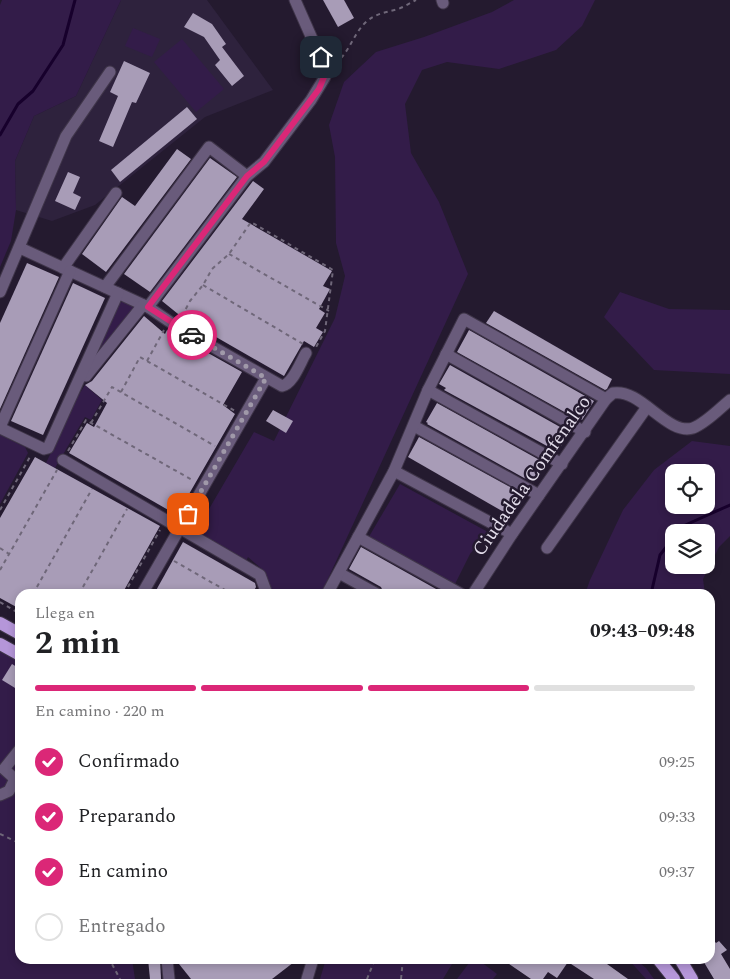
<!DOCTYPE html>
<html lang="es">
<meta charset="utf-8">
<style>
:root{--surface:#fff;--page:#f2f2f2;--text:#202124;--muted:#757577;--line:#e0e0e0;--accent:#db2777}
body{margin:0;font-family:Spectral,serif;background:var(--page);color:var(--text);height:100vh;display:flex;flex-direction:column;font-size:19px;white-space:nowrap}
*{box-sizing:border-box;margin:0}
p{font-size:16px;color:var(--muted)}
.icon{flex:none;width:28px;height:28px;fill:none;stroke:currentColor;stroke-width:2;stroke-linecap:round;stroke-linejoin:round}
.map{position:relative;flex:1;overflow:hidden}
.side{position:absolute;left:15px;top:589px;width:700px;height:375px;display:flex;flex-direction:column;background:var(--surface);border-radius:15px;box-shadow:0 2px 8px #0003}
.side>*{flex:none}
.tools{position:absolute;left:665px;top:464px;display:grid;gap:10px}
.tools a{display:grid;place-items:center;width:50px;height:50px;border-radius:10px;background:var(--surface);box-shadow:0 2px 8px #0003;font-size:25px}
.pin{position:absolute;display:grid;place-items:center;width:42px;height:42px;color:#fff;margin:-21px;border-radius:10px;box-shadow:0 2px 8px #0006}
.courier{position:absolute;display:grid;place-items:center;width:50px;height:50px;margin:-25px;border:4px solid #db2777;border-radius:50%;background:#fff;color:#222;box-shadow:0 1px 6px #0007}
.overview em{font-style:normal;font-weight:700}
.overview div{display:flex;flex-direction:column-reverse}
.overview{display:flex;align-items:center;justify-content:space-between;height:85px;padding:0 20px}
h1{font-size:32px;font-weight:700;line-height:38px}
.bar{display:grid;grid-template-columns:repeat(4,1fr);gap:8px 5px;align-content:center;height:60px;padding:0 20px}
.bar i{height:6px;border-radius:4px;background:var(--line)}
.bar .current{background:var(--accent)}
.bar p{grid-column:span 4}
ol{padding:0 20px;list-style:none}
li{display:flex;align-items:center;gap:15px;height:55px}
li p{margin-inline-start:auto}
li .icon{padding:5px;border-radius:50%;background:var(--accent);color:#fff;stroke-width:4}
li:last-child{color:var(--muted)}
li i{width:28px;height:28px;border:2px solid var(--line);border-radius:50%}
.map>svg:first-child{display:block}
.built{fill:#2e223d}
.green{fill:#331c49;fill-rule:evenodd}
.lines{fill:none;stroke-linecap:round;stroke-linejoin:round}
.stream{stroke:#17002c;stroke-width:3}
.building{fill:#a89cb7}
.minor-casing{stroke:#3f3549;stroke-width:13}
.major-casing{stroke:#3f3549;stroke-width:14}
.path{stroke:#6f6779;stroke-width:2;stroke-dasharray:4 4;stroke-linecap:butt}
.minor{stroke:#695b7b;stroke-width:11}
.major{stroke:#b596d9;stroke-width:12}
.done{stroke:#a099a9;stroke-width:5;stroke-dasharray:0 9}
.route{stroke:#db2777;stroke-width:6}
.labels{text-anchor:middle;dominant-baseline:central;stroke-width:5;stroke-linejoin:round;paint-order:stroke}
.street-label{font-size:19px;fill:#e3ddeb;stroke:#241a2f}
</style>
<div class="map">
<svg width="730" height="979" viewBox="0 0 730 979">
<rect width="100%" height="100%" fill="#241a2f"/>
<polygon class="built" points="121,0 207,0 273,90 205,117 95,205 52,221 16,210 15,161 34,116 76,96"/>
<g class="green">
<polygon points="2,0 121,0 76,96 34,116 15,161 16,210 11,241 0,267 0,5"/>
<polygon points="514,0 595,0 582,26 556,50 499,69 447,62 422,70 405,104 411,153 439,202 468,274 321,594 273,594 263,570 248,557 245,563 195,533 254,432 274,441 335,318 345,276 336,243 335,157 329,125 344,82 376,52 424,37 492,12"/>
<polygon points="133,28 160,39 152,57 125,46"/>
<polygon points="182,39 224,89 196,112 154,62"/>
<polygon points="620,292 669,309 730,310 730,374 654,370 604,317"/>
<polygon points="121,300 136,307 94,358"/>
<polygon points="85,385 102,400 91,420 85,417 55,468 46,463 78,396"/>
<polygon points="0,435 25,447 28,453 0,504"/>
<path d="M692,441L730,446V536L719,547L703,579L705,594H585L590,580L623,510L654,470ZM674,472H706V505H674ZM674,532H706V565H674Z"/>
<polygon points="400,484 488,532 470,554 455,584 367,540"/>
<polygon points="0,644 20,655 20,959 132,959 135,979 0,979"/>
<polygon points="326,959 455,959 443,979 320,979"/>
<polygon points="472,959 477,959 497,974 493,979 457,979"/>
<polygon points="628,959 635,959 646,968 654,979 646,979"/>
</g>
<g class="lines">
<g class="stream">
<polyline points="0,135 18,104 33,91 63,45 75,0"/>
<polyline points="677,532 681,527 730,505"/>
<polyline points="651,594 660,555 674,537"/>
</g>
</g>
<g class="building">
<polygon points="323,0 344,0 354,18 338,27"/>
<polygon points="193,13 212,24 226,44 222,47 244,76 232,86 215,65 220,60 204,37 184,27"/>
<polygon points="124,61 150,73 136,103 132,102 113,147 99,141 118,96 110,92"/>
<polygon points="187,107 197,119 120,182 111,170"/>
<polygon points="177,149 191,159 106,272 82,254 122,197 135,206"/>
<polygon points="210,158 237,177 150,292 124,274"/>
<polygon points="68,172 80,177 73,193 81,197 75,210 55,201"/>
<polygon points="253,181 264,189 242,219 332,271 323,286 330,289 319,309 325,313 316,328 323,332 314,347 304,341 284,376 183,318 162,301"/>
<polygon points="27,263 59,277 0,409 0,323"/>
<polygon points="73,283 105,298 43,435 11,421"/>
<polygon points="494,311 612,379 607,389 605,390 486,323"/>
<polygon points="144,316 165,334 167,330 242,372 223,405 235,414 177,515 69,453 87,423 94,427 107,403 85,385 92,381"/>
<polygon points="469,330 594,401 582,420 578,417 577,419 457,352"/>
<polygon points="450,365 569,432 558,452 444,390 446,388 439,384"/>
<polygon points="437,403 545,463 533,483 427,424 428,423 426,422"/>
<polygon points="273,410 293,421 286,433 266,421"/>
<polygon points="419,437 521,493 509,515 408,457"/>
<polygon points="35,457 160,526 122,594 20,594 20,609 0,598 0,518"/>
<polygon points="183,542 255,583 256,587 252,594 154,594"/>
<polygon points="361,547 445,594 384,594 381,587 349,569"/>
<polygon points="12,664 20,669 20,691 2,680"/>
<polygon points="710,936 716,943 719,941 727,950 721,954 730,969 730,979 714,979 702,959 710,959"/>
<polygon points="148,959 160,959 161,979 150,979"/>
<polygon points="175,959 298,959 272,979 191,979"/>
<polygon points="502,959 600,959 628,979 594,979 568,962 557,978 548,972 543,979 531,979"/>
</g>
<g class="lines">
<defs>
<g id="minor">
<polyline points="442,0 443,3"/>
<path d="M20,248L148,307L176,326L282,386C293,384 300,363 306,353"/>
<polyline points="63,268 116,193"/>
<polyline points="105,287 209,147 247,176"/>
<polyline points="0,292 66,136 110,72"/>
<polyline points="148,307 247,176 264,162 311,100 325,77 325,68 295,0"/>
<polyline points="446,354 585,432"/>
<polyline points="86,376 143,305"/>
<polyline points="428,390 562,464"/>
<polyline points="414,426 539,495"/>
<polyline points="0,427 70,271"/>
<polyline points="0,428 44,449 48,448 118,293"/>
<polyline points="63,460 260,575 267,594"/>
<polyline points="394,471 512,534"/>
<polyline points="358,537 461,594"/>
<polyline points="547,548 647,407"/>
<polyline points="339,573 377,594"/>
<polyline points="142,594 266,378"/>
<polyline points="327,594 394,471 428,390 464,319 606,399"/>
<path d="M473,594L512,534L606,399L613,393C641,388 667,436 693,428C706,423 719,409 730,400"/>
<polyline points="0,795 9,791 15,779 4,769 20,749"/>
<polyline points="167,959 169,979"/>
<polyline points="307,979 313,959"/>
</g>
<g id="major">
<polyline points="0,623 20,634"/>
<polyline points="0,644 20,655"/>
<polyline points="658,959 674,979"/>
<polyline points="680,959 692,979"/>
</g>
</defs>
<use href="#minor" class="minor-casing"/>
<use href="#major" class="major-casing"/>
<g class="path">
<path d="M335,63C349,54 353,34 366,22C376,13 385,13 398,9C404,7 410,3 416,0"/>
<polyline points="229,254 329,311"/>
<polyline points="203,285 303,344"/>
<polyline points="182,316 190,301 203,285 212,269 229,254 251,222 333,270 325,331 316,347"/>
<polyline points="147,361 164,330"/>
<polyline points="121,392 140,357 235,411"/>
<polyline points="91,423 112,387 215,446"/>
<polyline points="68,451 86,420 194,481"/>
<polyline points="0,510 31,455"/>
<polyline points="0,548 9,554"/>
<polyline points="174,561 232,594"/>
<polyline points="0,570 57,470"/>
<polyline points="33,594 92,489"/>
<polyline points="79,594 127,509"/>
<polyline points="124,594 160,530"/>
<polyline points="0,602 20,614"/>
<polyline points="0,834 17,842 20,846"/>
<polyline points="106,959 112,964 120,979"/>
<polyline points="367,979 375,959"/>
<polyline points="401,979 403,959"/>
</g>
<use href="#minor" class="minor"/>
<use href="#major" class="major"/>
</g>
<g class="lines">
<polyline class="done" points="188,514 266,378 192,335"/>
<polyline class="route" points="192,335 148,307 247,176 264,162 319,89 324,77 325,68 321,57"/>
</g>
<g class="labels">
<g class="street-label">
<text transform="translate(532 476) rotate(-55)">Ciudadela Comfenalco</text>
</g>
</g>
</svg>
<div class="tools">
<a><svg class="icon" aria-label="locate" viewBox="0 0 24 24"><circle cx="12" cy="12" r="6"/><path d="M12 2v4M12 18v4M2 12h4M18 12h4"/></svg></a>
<a><svg class="icon" aria-label="layers" viewBox="0 0 24 24"><path d="M12 4l9 5-9 5-9-5zM3 14l9 5 9-5"/></svg></a>
</div>
<div class="pin" style="left:188px;top:514px;background:#ea580c"><svg class="icon" aria-label="bag" viewBox="0 0 24 24"><path d="M5 8h14l-1 12H6zM9 8a3 3 0 0 1 6 0"/></svg></div>
<div class="pin" style="left:321px;top:57px;background:#1f2937"><svg class="icon" aria-label="home" viewBox="0 0 24 24"><path d="M3 11l9-7 9 7M6 9v11h12V9"/></svg></div>
<div class="courier" style="left:192px;top:335px"><svg class="icon" aria-label="car" viewBox="0 0 24 24"><path d="M5 17H2v-5l4-1 3-4h7l3 4 3 1v5h-3M9 17h6M6 11h13"/><circle cx="7" cy="17" r="2"/><circle cx="17" cy="17" r="2"/></svg></div>
<section class="side">
<div class="overview"><div><h1>2 min</h1><p>Llega en</p></div><em>09:43–09:48</em></div>
<div class="bar"><i class="current"></i><i class="current"></i><i class="current"></i><i></i><p>En camino · 220 m</p></div>
<ol>
<li><svg class="icon" aria-label="check" viewBox="0 0 24 24"><path d="M5 12l5 5 9-10"/></svg>Confirmado<p>09:25</p></li>
<li><svg class="icon" aria-label="check" viewBox="0 0 24 24"><path d="M5 12l5 5 9-10"/></svg>Preparando<p>09:33</p></li>
<li><svg class="icon" aria-label="check" viewBox="0 0 24 24"><path d="M5 12l5 5 9-10"/></svg>En camino<p>09:37</p></li>
<li><i></i>Entregado</li>
</ol>
</section>
</div>
